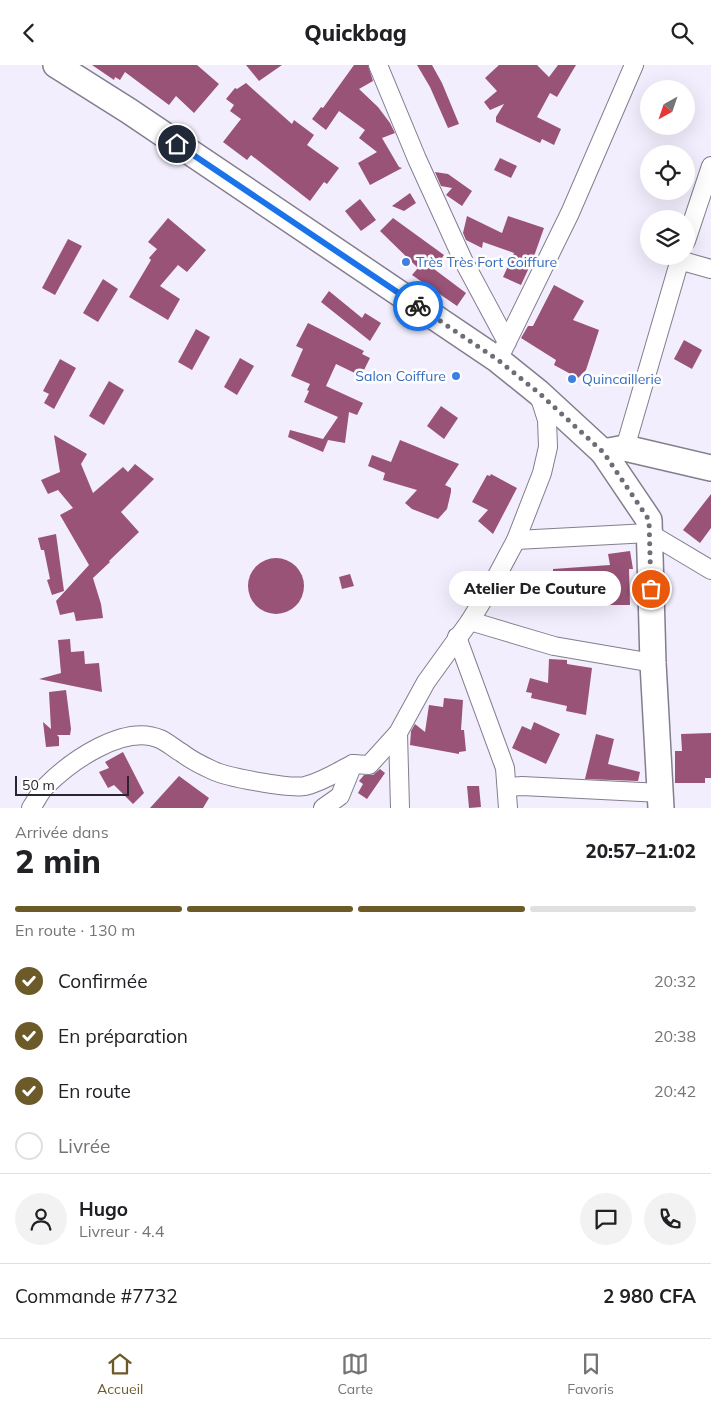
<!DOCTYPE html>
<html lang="fr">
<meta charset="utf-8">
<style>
:root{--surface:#fff;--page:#f2f2f2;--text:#202124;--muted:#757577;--line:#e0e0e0;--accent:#6c5a28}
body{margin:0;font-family:Mulish,sans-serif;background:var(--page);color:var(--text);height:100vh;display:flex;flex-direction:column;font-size:19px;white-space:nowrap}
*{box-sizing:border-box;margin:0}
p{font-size:16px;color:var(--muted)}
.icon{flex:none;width:28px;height:28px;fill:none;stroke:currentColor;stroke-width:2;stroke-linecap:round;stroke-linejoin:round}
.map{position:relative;height:743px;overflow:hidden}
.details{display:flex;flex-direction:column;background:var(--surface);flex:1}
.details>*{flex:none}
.needle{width:32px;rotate:220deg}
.fabs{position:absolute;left:640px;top:15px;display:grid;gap:10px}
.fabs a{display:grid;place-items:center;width:55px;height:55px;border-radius:50%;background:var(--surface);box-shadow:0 5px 20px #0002;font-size:25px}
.scale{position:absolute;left:15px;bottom:12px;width:114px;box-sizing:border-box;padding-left:5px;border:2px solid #29262d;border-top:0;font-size:14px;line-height:18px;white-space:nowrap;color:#29262d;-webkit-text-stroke:4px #fefefe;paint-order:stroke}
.pin{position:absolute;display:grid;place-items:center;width:42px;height:42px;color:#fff;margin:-21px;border:2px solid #fff;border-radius:50%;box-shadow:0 1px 5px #0007}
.courier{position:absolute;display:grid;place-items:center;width:50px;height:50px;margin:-25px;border:4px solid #1a73e8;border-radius:50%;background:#fff;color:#222;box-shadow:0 1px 6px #0007}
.bubble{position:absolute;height:35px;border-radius:18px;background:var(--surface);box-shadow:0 5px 20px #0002;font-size:16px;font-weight:800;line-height:35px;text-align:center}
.head em{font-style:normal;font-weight:800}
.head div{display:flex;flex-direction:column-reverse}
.head{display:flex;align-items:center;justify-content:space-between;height:85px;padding:0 15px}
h1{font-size:32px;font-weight:800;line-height:38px}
.bar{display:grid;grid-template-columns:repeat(4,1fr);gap:8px 5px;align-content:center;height:60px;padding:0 15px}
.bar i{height:6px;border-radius:4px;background:var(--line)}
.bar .active{background:var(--accent)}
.bar p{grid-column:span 4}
.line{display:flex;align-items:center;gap:12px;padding:0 15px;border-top:1px solid var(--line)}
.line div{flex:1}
.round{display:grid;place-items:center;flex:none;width:52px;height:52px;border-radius:26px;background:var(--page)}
ol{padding:0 15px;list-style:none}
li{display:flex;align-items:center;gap:15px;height:55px}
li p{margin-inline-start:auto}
li .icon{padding:5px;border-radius:50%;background:var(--accent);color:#fff;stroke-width:4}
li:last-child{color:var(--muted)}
li i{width:28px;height:28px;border:2px solid var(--line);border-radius:50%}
header{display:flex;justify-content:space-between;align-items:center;height:65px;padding:0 15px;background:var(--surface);font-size:22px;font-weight:800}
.tab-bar{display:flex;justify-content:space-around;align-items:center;height:70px;border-top:1px solid var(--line);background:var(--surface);font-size:14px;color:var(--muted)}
.tab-bar a{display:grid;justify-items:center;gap:2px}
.tab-bar .active{color:var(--accent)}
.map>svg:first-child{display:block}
.building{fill:#985377}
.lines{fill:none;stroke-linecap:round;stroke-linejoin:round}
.street-casing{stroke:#837d8d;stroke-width:20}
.secondary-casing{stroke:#837d8d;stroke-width:28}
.street{stroke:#fff;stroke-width:18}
.secondary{stroke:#fff;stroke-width:25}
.done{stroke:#706c76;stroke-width:5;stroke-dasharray:0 9}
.route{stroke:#1a73e8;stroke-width:6}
.shop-dot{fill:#3f7fe0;stroke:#fefefe;stroke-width:2}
.labels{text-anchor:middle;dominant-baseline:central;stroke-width:5;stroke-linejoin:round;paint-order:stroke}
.shop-label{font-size:14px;fill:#366cbe;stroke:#fefefe;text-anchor:start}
</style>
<header><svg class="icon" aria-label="back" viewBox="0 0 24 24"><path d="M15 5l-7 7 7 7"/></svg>Quickbag<svg class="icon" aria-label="search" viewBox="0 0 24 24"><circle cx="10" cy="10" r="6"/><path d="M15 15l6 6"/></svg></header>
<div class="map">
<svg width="711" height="743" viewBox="0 0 711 743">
<rect width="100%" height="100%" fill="#f3eefd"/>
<g class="building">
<polygon points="92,0 197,0 219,19 194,48 176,31 169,40 125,7 120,15 115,12 114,15"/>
<polygon points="246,0 282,0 259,16"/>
<polygon points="354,0 368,0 373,16 359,24 378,42 390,58 395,68 382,73 399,102 402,103 370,120 358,98 377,87 359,73 365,65 339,46 326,65 312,54 321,42 323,43"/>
<polygon points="417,0 432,0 442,18 459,59 448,63 430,22"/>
<polygon points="499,0 537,0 549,12 558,0 576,0 557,32 550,28 537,52 561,64 554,80 542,74 540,78 496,57 496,52 504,39 490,45 484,37 497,26 485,13"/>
<polygon points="246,18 292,59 294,55 314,70 307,80 339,103 327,119 324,117 310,136 251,90 247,95 223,77 241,54 230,46 234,40 226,34 235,23 237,24"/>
<polygon points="500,93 517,101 511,113 494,105"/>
<polygon points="435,107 448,109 472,126 462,141 446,130 452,123 441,121"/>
<polygon points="410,128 416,138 404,146 392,141"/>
<polygon points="360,134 376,155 361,166 345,146"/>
<polygon points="467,151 502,168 508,151 544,163 533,194 521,220 503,212 514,188 483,177 482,183 466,175 463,168"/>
<polygon points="168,153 206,185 187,207 178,200 160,221 180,234 168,255 129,232 151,195 149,193 157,184 148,177"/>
<polygon points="393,153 444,190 434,204 466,228 457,241 412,210 418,203 380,166"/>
<polygon points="68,174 82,181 55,230 42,223"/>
<polygon points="103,214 118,224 98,257 83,248"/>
<polygon points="554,220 584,236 573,255 599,265 586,305 578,313 554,300 556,295 521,273 528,261 533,261"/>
<polygon points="329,226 362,253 365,248 381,258 370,276 321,237"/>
<polygon points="308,258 364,286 362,289 370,293 361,311 336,299 326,321 363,338 357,350 349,347 345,378 328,375 323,387 288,372 290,365 323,374 338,352 304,337 309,326 307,325 310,319 291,311 303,284 296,281"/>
<polygon points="196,264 210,272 192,305 178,297"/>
<polygon points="684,275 702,285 692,304 674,294"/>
<polygon points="240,293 254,301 237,330 224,322"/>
<polygon points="60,294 76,303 54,344 44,338 49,329 43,326"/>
<polygon points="109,316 124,325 104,360 89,351"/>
<polygon points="441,341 458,353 444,374 427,361"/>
<polygon points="54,370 87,389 81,399 93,428 123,402 128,407 135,399 154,414 121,447 139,467 109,496 110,497 93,513 101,539 103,553 76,556 74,547 60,550 56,536 89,500 60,450 73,443 58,425 48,429 41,415 60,407"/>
<polygon points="400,375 459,399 445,420 451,423 451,427 447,444 438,454 412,444 405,438 417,425 383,415 385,408 368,401 372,390 391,397"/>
<polygon points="491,409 517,423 493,469 478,456 488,445 472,437 487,410 490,411"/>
<polygon points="711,429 711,463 700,478 683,465"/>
<polygon points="56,469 64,526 52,530 47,515 50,514 44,485 41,485 38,473"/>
<polygon points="630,486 633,504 629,504 630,540 610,540 610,534 590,533 591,514 564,512 562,532 539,530 542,507 553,508 553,504 610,500 608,489"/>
<circle cx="276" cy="521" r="28"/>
<polygon points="350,509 354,521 342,524 339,512"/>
<polygon points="70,574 71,587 84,586 85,599 99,598 102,627 39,614 61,608 58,575"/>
<polygon points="549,594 567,595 567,599 592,603 586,650 566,646 567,641 531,633 532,628 526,627 530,613 548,618"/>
<polygon points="66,625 71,664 70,670 57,670 59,672 59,681 46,682 43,657 51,664 49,627"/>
<polygon points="444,633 463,635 461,665 464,665 466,686 459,687 459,689 410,680 411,666 415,659 425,667 429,640 443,642"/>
<polygon points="534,657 560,669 546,699 512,683 522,661 531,665"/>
<polygon points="711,668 711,713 705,713 705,718 675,718 675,686 682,686 681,669"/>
<polygon points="596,669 614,674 608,699 640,707 638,716 585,714"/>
<polygon points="123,687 144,728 133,739 114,720 108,723 99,707 109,703 105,697"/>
<polygon points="380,704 385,708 367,734 358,728 363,719 359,716 364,710 373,710"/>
<polygon points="179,711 209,733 203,743 150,743"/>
<polygon points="467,721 479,721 481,742 469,743"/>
</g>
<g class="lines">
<defs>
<g id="street">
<polyline points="378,0 417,94 463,195 507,277"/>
<polyline points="686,176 711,101"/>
<polyline points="679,195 711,204"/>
<polyline points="498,295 570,148 634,0"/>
<polyline points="625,383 681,191"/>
<polyline points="516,475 649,468 711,505"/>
<polyline points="470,556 554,581 653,598"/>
<polyline points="457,572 505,703 508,743"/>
<polyline points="398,668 400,743"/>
<polyline points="507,722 522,721 661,728"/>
<path d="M31,743C36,736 40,727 46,721C70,697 124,658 160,674C167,677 175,684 182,688C191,695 201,700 212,705C225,712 290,724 305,721C322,717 337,707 353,699"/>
<polyline points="323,743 340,731 353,699 369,700 398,668 426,617 470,556 492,520 516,475 542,408 548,382 547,355 539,330"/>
</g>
<g id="secondary">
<polyline points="56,0 129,46 498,295 539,328 603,387 649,455 653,598 661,743"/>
<polyline points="603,387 625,383 711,403"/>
</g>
</defs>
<use href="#street" class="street-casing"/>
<use href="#secondary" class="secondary-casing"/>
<use href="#street" class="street"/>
<use href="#secondary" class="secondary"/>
</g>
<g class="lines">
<polyline class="done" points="418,241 498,295 539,328 604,388 649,455 651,524"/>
<polyline class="route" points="177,79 418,241"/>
</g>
<g class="shop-dot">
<circle cx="406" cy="197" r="5"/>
<circle cx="456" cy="311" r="5"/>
<circle cx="572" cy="314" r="5"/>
</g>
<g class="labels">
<g class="shop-label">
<text x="416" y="197">Très Très Fort Coiffure</text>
<text x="446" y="311" text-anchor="end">Salon Coiffure</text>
<text x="582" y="314">Quincaillerie</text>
</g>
</g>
</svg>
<div class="fabs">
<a><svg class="needle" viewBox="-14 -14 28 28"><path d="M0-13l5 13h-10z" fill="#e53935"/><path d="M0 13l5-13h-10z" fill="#757577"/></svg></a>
<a><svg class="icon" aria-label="locate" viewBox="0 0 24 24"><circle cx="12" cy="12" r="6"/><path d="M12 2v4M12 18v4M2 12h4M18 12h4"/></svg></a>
<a><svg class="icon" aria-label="layers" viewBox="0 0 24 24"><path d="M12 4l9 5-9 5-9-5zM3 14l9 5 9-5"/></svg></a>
</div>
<div class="scale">50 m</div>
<div class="pin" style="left:651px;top:524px;background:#ea580c"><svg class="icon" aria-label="bag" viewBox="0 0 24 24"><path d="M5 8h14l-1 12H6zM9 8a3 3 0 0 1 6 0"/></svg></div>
<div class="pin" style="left:177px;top:79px;background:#1f2937"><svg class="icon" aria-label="home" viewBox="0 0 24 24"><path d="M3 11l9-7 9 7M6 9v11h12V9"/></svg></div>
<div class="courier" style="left:418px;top:241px"><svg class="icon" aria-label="bike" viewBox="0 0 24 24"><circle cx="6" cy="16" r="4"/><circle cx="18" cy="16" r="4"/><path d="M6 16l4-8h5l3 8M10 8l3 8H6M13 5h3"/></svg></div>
<div class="bubble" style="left:449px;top:506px;width:172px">Atelier De Couture</div>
</div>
<section class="details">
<div class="head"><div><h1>2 min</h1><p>Arrivée dans</p></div><em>20:57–21:02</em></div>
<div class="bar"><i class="active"></i><i class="active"></i><i class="active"></i><i></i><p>En route · 130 m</p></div>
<ol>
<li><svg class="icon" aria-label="check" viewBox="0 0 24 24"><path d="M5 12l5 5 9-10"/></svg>Confirmée<p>20:32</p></li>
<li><svg class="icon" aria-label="check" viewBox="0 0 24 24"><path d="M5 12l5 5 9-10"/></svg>En préparation<p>20:38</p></li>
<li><svg class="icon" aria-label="check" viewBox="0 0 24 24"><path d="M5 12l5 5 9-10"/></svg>En route<p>20:42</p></li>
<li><i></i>Livrée</li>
</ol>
<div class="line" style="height:90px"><a class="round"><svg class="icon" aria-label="person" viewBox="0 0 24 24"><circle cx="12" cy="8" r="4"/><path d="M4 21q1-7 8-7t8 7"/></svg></a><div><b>Hugo</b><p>Livreur · 4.4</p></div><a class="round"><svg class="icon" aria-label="chat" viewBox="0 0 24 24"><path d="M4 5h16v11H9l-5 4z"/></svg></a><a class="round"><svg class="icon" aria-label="phone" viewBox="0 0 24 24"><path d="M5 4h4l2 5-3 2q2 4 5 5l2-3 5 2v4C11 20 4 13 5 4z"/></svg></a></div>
<div class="line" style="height:65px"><div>Commande #7732</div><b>2 980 CFA</b></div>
</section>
<nav class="tab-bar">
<a class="active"><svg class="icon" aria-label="home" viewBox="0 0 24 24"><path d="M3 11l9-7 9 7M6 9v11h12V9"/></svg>Accueil</a>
<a><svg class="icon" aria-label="map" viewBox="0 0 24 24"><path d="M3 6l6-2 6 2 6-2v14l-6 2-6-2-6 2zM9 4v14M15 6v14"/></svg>Carte</a>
<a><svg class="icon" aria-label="saved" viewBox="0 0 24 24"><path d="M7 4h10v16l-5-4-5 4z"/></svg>Favoris</a>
</nav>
